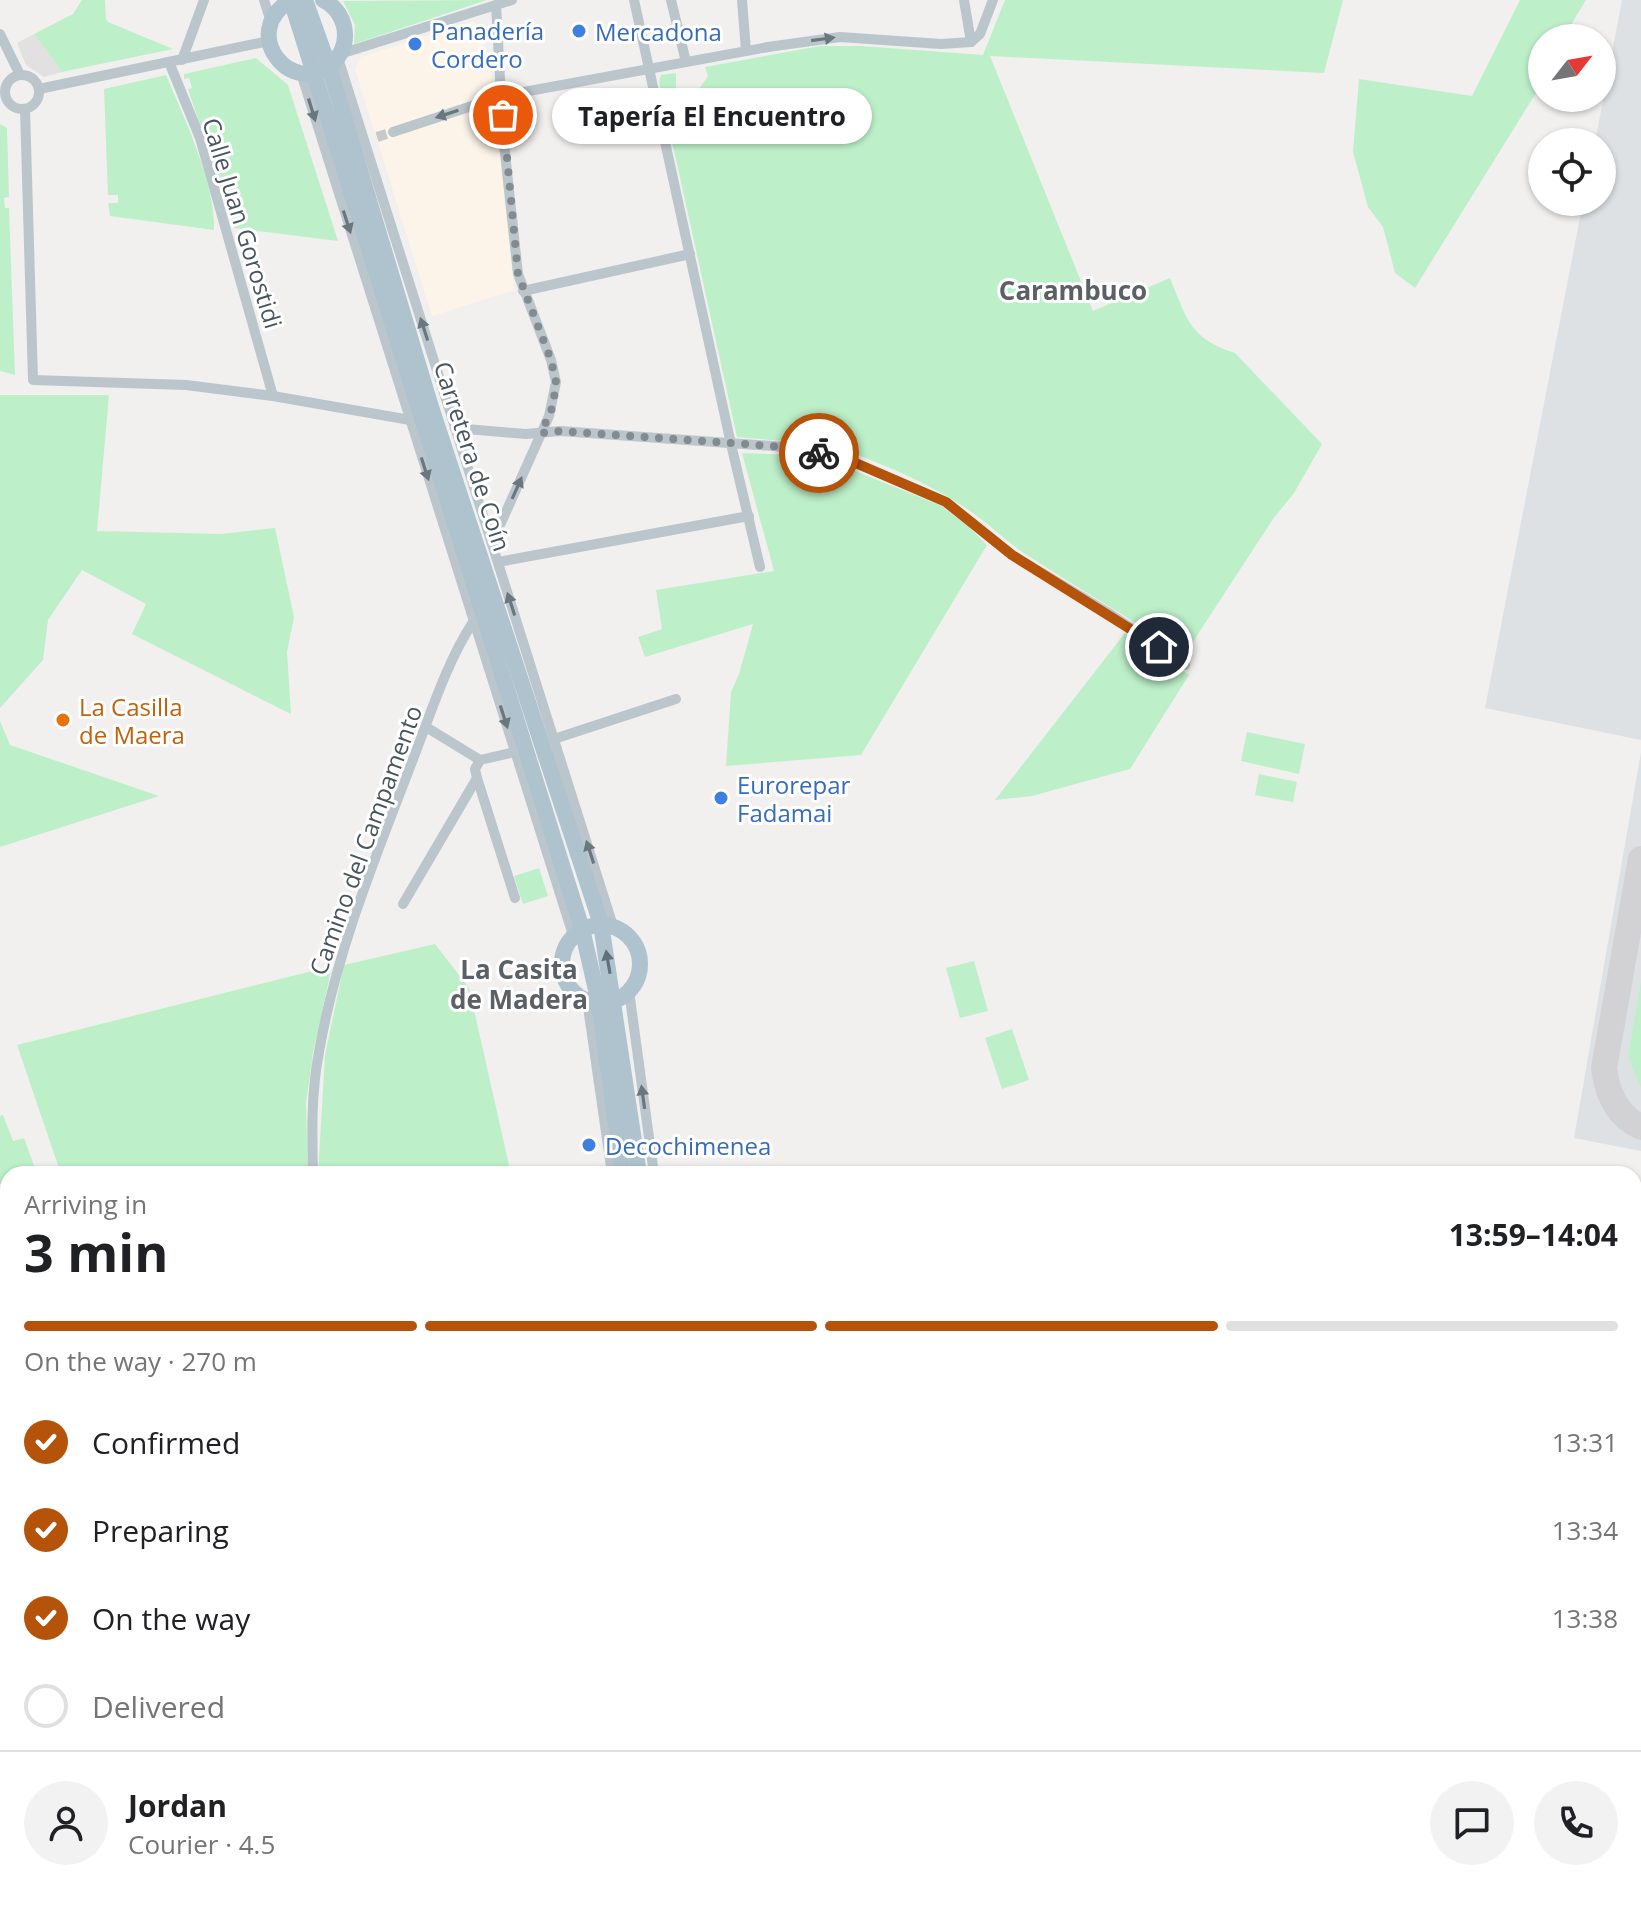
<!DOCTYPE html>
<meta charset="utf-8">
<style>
:root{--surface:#fff;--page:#f2f2f2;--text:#202124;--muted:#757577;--line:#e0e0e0;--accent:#b45309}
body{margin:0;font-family:"Open Sans",sans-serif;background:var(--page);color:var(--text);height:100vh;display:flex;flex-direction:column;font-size:30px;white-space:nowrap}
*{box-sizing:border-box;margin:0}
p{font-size:26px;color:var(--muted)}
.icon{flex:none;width:44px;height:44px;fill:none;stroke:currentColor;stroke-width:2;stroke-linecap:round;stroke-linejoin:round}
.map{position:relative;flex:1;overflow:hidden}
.panel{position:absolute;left:0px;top:1166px;width:1642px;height:746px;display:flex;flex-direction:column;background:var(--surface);border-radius:24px 24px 0 0;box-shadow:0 2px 6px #0004}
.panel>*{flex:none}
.needle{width:52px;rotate:59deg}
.fabs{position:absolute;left:1528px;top:24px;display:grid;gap:16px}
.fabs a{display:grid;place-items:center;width:88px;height:88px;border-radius:50%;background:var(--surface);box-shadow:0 2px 6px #0004;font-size:40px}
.pin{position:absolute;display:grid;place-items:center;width:68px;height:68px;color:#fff;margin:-34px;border:4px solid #fff;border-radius:50%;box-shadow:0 2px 8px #0007}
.courier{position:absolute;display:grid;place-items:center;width:80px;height:80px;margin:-40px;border:6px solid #b45309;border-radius:50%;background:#fff;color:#222;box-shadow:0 2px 10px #0007}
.bubble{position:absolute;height:56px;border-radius:28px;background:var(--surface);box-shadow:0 2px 6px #0004;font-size:26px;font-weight:700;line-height:56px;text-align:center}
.overview em{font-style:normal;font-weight:700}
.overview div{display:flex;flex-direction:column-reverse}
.overview{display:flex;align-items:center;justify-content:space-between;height:136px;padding:0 24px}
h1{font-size:52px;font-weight:700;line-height:60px}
.bar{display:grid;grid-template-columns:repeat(4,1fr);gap:12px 8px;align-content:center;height:96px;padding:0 24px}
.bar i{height:10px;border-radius:6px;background:var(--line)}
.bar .active{background:var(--accent)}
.bar p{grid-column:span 4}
.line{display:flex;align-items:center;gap:20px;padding:0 24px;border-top:2px solid var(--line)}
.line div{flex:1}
.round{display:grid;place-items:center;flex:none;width:84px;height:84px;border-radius:42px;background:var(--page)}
ol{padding:0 24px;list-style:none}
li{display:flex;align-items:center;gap:24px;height:88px}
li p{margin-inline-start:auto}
li .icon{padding:8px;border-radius:50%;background:var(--accent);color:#fff;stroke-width:4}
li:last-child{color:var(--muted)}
li i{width:44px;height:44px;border:4px solid var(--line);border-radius:50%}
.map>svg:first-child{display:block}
.commercial{fill:#fcf4e8}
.education{fill:#e3e0e1}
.airport{fill:#dee1e4}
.green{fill:#bdf0c9}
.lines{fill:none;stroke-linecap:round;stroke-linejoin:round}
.stream{stroke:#89e6ed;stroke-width:3}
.taxiway{stroke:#d2d2d4;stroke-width:26}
.street-tunnel{stroke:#c7c8ca;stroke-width:10;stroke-dasharray:10 5;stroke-linecap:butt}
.street{stroke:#bac6cc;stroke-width:10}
.primary{stroke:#aec3ce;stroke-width:16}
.highway{stroke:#86a9bf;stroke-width:18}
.oneway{fill:#6a777e}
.oneway2{fill:#617079}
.done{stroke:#838b90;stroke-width:8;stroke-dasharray:0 14.4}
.route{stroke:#b45309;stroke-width:10}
.shop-dot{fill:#3f7fe0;stroke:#fff;stroke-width:3}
.food-dot{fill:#e8710a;stroke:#fff;stroke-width:3}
.labels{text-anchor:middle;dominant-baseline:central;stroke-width:6;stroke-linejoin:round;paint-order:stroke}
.shop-label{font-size:24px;fill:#366cbe;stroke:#fff;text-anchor:start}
.street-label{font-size:24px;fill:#47555d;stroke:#fff}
.food-label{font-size:24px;fill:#c56008;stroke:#fff;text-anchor:start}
.neighbourhood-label{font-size:26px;font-weight:bold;fill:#5b6064;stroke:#fff}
</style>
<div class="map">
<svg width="1641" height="1911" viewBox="0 0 1641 1911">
<rect width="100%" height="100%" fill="#f2efef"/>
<g class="commercial">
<polygon points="473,21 480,28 490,66 514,290 432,316 355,69 361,57"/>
<polygon points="948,1904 1478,1904 1480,1911 948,1911"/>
</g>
<polygon class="education" points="34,34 62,72 44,77 26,65 17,43"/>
<g class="airport">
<polygon points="1622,0 1641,0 1641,740 1485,708 1583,202 1602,202 1602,142 1595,142"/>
<polygon points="1641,752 1641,1151 1574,1138"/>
</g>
<g class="green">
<polygon points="82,0 105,0 106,19 108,22 173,49 62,72 34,34 73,14"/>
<polygon points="487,0 354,44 355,25 343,1"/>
<path d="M1005,0H1343L1324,73L990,56L1093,311L1170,278C1187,319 1189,338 1235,353L1322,444L1294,493L1273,519L1185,654C1134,621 1081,590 1030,557C1007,543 989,523 967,509C933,486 891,467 852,453C816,441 775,441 737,437L659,82L661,75L676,73V88L689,97L697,92L708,76L705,67L820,46H861L983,55Z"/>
<polygon points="1520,0 1586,0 1563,38 1542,38 1542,66 1536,76 1536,93 1415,288 1395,273 1383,227 1368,207 1353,152 1359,79 1472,96"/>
<polygon points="256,58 288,85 338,241 234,228 188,89 192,88 189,78 184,79 184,74"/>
<path d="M166,75C184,118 216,184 214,230L110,216L108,203H118V195H108L104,89Z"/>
<polygon points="0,124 7,128 9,197 4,198 5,208 9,208 15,375 0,371"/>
<polygon points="0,395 109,395 97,531 221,534 275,528 294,617 287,652 291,714 132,634 146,604 82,570 48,620 43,660 0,708"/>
<polygon points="742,453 799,455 845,467 942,506 967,525 987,545 861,755 726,766 731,692 739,674 753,624 645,657 638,637 662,629 656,590 774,571"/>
<polygon points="1125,633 1189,675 1130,769 1032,796 995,800"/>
<polygon points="0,721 10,745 159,796 0,847"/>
<polygon points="1247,732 1305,744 1299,774 1241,761"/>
<polygon points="1259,774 1297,782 1293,802 1255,795"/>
<polygon points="539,868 548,896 523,904 514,876"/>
<polygon points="435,944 469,988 511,1174 318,1174 325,1055 344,965"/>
<polygon points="974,961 988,1011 960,1018 946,968"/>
<polygon points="332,966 313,1053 306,1103 308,1174 61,1174 17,1045"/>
<polygon points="1641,981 1641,1088 1628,1057"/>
<polygon points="1012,1029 1029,1080 1002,1089 985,1038"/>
<polygon points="3,1115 13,1141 24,1138 36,1171 27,1174 8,1174 8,1181 0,1184 0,1116"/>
<polygon points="68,1904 559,1904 559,1908 552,1911 69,1911"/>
</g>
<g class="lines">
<g class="stream">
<polyline points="569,1904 572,1911"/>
<polyline points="911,1911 913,1904"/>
</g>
<path class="taxiway" d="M1641,859L1604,1068C1607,1093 1617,1116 1641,1127"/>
<polyline class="street-tunnel" points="377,137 393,132"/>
<g class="street">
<polyline points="264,0 271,22"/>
<polyline points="634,0 731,444 760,567"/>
<polyline points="671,0 686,62"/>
<polyline points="742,0 746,51"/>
<polyline points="964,0 971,42"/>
<polyline points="0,34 20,75"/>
<polyline points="971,42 980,34 993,0"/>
<polyline points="340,54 512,0"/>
<polyline points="338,58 613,926"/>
<polyline points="182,60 204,0"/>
<polyline points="169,62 200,138 273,396"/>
<polyline points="301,73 573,935"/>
<circle cx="22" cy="92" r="17"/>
<polyline points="39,89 269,41"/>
<polyline points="25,109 33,380 186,385 273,396 410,420"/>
<polyline points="393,132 502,96 768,47 840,37 941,44 971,42"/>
<polyline points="523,291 690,254"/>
<polyline points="455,428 526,434 560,431 800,448 851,461 946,502 1012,555 1107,612 1185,665"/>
<polyline points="492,543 549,416 556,382 551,360 518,274 503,134 496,5"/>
<polyline points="498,562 749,516"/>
<polyline points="426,727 480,760 515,752"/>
<polyline points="554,739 676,699"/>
<polyline points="480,760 475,769 477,778 515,898"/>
<polyline points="403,904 477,778"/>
<polyline points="629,991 654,1174"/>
<polyline points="587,1000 612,1174"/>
<path d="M313,1174C312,1133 311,1093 319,1052C336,953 374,861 410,767C429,719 445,665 473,622"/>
<polyline points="0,1426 3,1411"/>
<polyline points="62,1904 63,1911"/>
<polyline points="1462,1904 1464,1911"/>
<polyline points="1013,1911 1016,1904"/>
</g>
<g class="primary">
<polyline points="291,0 582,929 599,1003 623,1174"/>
<path d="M291,0C237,33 293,100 333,63C340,56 345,46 345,35C345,20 336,6 323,0"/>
<polyline points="305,0 329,67 431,407 601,924 639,1174"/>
<circle cx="601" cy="964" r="39"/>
<polyline points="589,1904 590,1911"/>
</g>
<g class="highway">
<polyline points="1634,1654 1641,1653"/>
<polyline points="1634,1677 1641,1676"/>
<polyline points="614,1911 645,1904"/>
<polyline points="706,1911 729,1904"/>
<polyline points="859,1911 862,1904"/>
</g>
</g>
<defs><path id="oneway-solid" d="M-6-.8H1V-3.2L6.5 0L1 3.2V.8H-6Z" transform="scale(2)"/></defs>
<g class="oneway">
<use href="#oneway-solid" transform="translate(823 39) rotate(-8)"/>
<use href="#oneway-solid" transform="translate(312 110) rotate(73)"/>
<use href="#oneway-solid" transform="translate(447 114) rotate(162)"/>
<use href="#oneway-solid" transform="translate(347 222) rotate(72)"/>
<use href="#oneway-solid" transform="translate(424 329) rotate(-108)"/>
<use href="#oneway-solid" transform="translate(425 469) rotate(72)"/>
<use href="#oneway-solid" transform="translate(517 488) rotate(-66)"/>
<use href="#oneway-solid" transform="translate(511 604) rotate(-108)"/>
<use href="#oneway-solid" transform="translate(504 717) rotate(72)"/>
<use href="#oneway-solid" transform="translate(590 852) rotate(-108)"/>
<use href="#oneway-solid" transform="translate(643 1097) rotate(-98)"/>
</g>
<use class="oneway2" href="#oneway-solid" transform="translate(608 962) rotate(-100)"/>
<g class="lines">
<polyline class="done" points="503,115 518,274 551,360 556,382 553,406 541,433 560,431 800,448 819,453"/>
<polyline class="route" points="819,453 851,461 946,502 1012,555 1159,647"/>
</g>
<g class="shop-dot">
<circle cx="579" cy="31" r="8"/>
<circle cx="415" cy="44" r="8"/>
<circle cx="721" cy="798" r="8"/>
<circle cx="589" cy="1145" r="8"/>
</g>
<circle class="food-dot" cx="63" cy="720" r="8"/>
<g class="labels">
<g class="shop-label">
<text x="431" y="30">Panadería<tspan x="431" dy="28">Cordero</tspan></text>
<text x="595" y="31">Mercadona</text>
<text x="737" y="784">Eurorepar<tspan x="737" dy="28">Fadamai</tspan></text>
<text x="605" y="1145">Decochimenea</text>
</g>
<g class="street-label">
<text transform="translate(243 223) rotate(73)">Calle Juan Gorostidi</text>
<text transform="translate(473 456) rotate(72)">Carretera de Coín</text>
<text transform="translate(365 840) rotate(-70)">Camino del Campamento</text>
</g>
<g class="food-label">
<text x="79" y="706">La Casilla<tspan x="79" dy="28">de Maera</tspan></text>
</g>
<g class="neighbourhood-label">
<text x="1073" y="290">Carambuco</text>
<text x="519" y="969">La Casita<tspan x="519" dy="30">de Madera</tspan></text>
</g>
</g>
</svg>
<div class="fabs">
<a><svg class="needle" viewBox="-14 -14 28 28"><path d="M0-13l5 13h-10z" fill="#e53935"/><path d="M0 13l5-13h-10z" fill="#757577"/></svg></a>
<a><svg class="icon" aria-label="locate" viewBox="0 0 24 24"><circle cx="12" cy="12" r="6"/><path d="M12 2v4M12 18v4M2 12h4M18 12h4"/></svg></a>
</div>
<div class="pin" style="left:503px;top:115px;background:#ea580c"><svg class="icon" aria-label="bag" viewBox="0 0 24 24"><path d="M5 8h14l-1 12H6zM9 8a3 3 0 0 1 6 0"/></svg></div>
<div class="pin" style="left:1159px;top:647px;background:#1f2937"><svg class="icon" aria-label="home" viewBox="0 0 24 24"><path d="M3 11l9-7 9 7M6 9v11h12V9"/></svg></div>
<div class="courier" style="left:819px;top:453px"><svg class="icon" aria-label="bike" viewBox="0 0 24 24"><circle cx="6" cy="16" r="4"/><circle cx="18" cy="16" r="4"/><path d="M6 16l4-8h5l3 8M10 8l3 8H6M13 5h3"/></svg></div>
<div class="bubble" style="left:552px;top:88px;width:320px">Tapería El Encuentro</div>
<section class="panel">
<div class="overview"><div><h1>3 min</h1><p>Arriving in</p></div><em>13:59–14:04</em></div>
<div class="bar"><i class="active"></i><i class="active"></i><i class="active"></i><i></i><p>On the way · 270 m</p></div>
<ol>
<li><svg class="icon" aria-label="check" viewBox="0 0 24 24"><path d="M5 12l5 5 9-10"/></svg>Confirmed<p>13:31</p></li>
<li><svg class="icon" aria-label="check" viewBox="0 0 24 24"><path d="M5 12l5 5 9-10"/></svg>Preparing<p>13:34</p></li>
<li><svg class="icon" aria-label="check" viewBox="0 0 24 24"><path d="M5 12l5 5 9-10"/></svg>On the way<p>13:38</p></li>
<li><i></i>Delivered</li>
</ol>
<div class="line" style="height:144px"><a class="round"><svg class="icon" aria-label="person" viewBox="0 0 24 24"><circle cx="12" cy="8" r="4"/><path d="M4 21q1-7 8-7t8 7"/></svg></a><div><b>Jordan</b><p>Courier · 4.5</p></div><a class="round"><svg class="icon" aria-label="chat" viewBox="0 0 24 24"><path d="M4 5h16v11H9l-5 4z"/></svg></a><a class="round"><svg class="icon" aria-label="phone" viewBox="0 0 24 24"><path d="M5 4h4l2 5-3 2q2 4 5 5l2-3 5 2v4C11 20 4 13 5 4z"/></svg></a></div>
</section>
</div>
